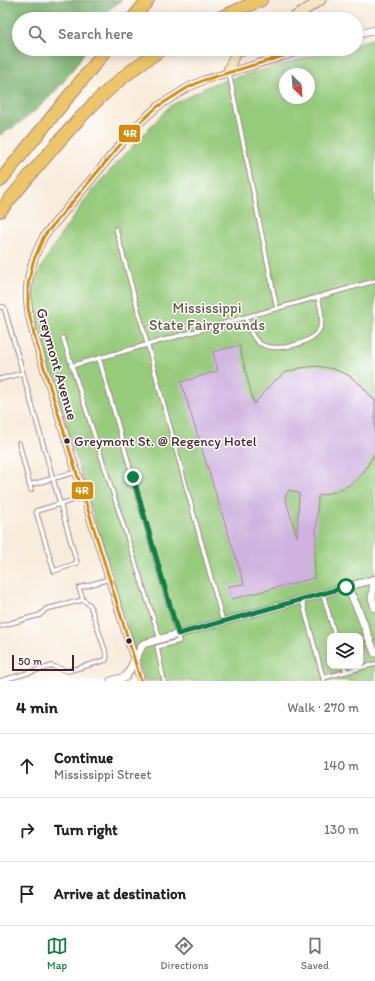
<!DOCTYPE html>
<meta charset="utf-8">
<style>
body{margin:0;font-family:Itim,sans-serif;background:#f2f2f2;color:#202124}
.controls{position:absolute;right:12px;bottom:12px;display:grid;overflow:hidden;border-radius:8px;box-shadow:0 2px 10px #0003}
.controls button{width:36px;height:36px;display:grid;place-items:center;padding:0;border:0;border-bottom:1px solid #e0e0e0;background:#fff;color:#202124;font:20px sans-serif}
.compass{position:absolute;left:279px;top:68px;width:36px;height:36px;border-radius:50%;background:#fff;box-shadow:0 2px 10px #0003;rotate:155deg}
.scale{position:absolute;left:12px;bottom:10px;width:62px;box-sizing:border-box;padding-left:4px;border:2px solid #4a1f2b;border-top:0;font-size:11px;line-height:14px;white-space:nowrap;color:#4a1f2b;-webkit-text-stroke:3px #fff;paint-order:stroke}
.stop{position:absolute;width:12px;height:12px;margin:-9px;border:3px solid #0b8043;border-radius:50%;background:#fff}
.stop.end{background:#0b8043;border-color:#fff;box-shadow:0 1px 4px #0008}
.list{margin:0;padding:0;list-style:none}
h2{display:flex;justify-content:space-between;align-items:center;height:52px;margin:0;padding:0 16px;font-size:17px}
h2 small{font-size:13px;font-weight:400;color:#757577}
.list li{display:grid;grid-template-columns:26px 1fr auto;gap:12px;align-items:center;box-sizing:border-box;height:64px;padding:0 16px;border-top:1px solid #e0e0e0}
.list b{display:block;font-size:15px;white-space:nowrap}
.list p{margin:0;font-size:13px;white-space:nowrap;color:#757577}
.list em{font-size:13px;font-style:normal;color:#757577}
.icon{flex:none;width:22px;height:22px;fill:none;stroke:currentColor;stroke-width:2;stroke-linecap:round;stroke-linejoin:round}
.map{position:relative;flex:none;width:375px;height:681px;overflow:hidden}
.search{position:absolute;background:#fff;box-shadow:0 2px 10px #0003;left:12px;right:12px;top:12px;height:44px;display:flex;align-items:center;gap:10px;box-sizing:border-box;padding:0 14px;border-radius:22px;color:#757577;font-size:15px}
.sheet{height:244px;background:#fff}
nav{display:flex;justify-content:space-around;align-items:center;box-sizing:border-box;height:56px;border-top:1px solid #e0e0e0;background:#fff;font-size:11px;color:#757577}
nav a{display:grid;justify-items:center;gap:2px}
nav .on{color:#0b8043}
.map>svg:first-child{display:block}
.green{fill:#96cb7c;stroke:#707554;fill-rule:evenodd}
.forest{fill:#78af6c;stroke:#61674c}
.building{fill:#cfb2df;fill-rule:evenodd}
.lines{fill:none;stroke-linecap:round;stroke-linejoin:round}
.service-casing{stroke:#a18683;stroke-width:5.5}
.minor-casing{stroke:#a18683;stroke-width:9}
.secondary-casing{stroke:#a18683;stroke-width:11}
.motorway-casing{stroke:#a18683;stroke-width:14}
.service{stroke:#fff;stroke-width:3.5}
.minor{stroke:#fff;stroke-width:7}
.secondary{stroke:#f7e8c3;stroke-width:9}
.motorway{stroke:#ecc669;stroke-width:12}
.bus-1-casing{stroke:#fff;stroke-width:6}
.bus-1{stroke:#d48b09;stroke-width:3}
.route{stroke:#0b8043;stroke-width:5}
.bus-dot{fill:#4a1f2b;stroke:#fff;stroke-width:1.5}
.labels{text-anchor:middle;stroke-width:3;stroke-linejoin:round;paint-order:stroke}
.bus-label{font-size:14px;fill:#4a1f2b;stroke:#fff;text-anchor:start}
.park-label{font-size:15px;fill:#655b47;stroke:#fff}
.street-label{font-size:15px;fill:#4a1f2b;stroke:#fff}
.line-badge{stroke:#fff;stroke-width:1.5}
.badge-label{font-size:11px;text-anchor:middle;font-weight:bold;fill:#fff}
</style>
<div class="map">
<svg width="375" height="681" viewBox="0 0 375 681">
<rect width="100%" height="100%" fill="#fff"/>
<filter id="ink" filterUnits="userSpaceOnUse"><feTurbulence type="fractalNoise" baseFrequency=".025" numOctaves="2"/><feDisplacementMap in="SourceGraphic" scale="8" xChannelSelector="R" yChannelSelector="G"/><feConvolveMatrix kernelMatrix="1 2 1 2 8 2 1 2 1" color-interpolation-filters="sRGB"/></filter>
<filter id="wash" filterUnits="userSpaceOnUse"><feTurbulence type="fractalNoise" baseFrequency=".012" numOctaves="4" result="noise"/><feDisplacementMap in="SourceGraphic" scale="16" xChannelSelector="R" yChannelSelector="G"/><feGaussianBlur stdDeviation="0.9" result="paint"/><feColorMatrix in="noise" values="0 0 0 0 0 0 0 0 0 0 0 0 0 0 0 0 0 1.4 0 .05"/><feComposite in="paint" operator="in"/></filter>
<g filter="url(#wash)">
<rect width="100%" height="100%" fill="#f8ecdb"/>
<path class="green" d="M375,38V681H143L31,308L34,280L58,239L93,189L170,106L212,84L337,49H356V44ZM285,74H309V98H285ZM330,636H360V666H330Z"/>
<path class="forest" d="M0,0H122L103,14L100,19H19V49H86C66,84 35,116 0,135Z"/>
<g id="blocks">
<path class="building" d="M239,345L254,404L272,383L285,373L300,368L317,366L333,369L348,375L361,385L375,401V453L363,473L351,484L337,491L318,496L314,578L232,599L228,586L244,584L181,382L218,371L213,352ZM289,490L299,493L297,537L285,497Z"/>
</g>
</g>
<g filter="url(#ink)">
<use href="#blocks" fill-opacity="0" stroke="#a18683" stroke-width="1"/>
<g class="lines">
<g class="service-casing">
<g id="service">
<path d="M229,73L277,309"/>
<path d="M116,229L223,622"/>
<path d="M0,307H4L53,479L77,563L54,571L36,511L84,497"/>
<path d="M246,318C249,327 250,335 258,342C271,354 313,345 320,328C324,319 320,307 318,297"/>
<path d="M63,338L160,639"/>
<path d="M99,358L179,641L157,647L164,681"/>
<path d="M71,366L375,281"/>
<path d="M0,379L23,373"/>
<path d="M19,443L31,490"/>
<path d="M29,485L76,472"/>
<path d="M323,594L335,636"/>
<path d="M302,600L324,681"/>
<path d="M0,626L40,615L46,609L83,600"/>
<path d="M344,666L346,672"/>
<path d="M323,678L375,664"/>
<path d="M0,681L52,666L68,671L106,660L107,656L90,605L83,600L79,588L109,579"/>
</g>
</g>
<g class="minor-casing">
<g id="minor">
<path d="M356,35L375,30"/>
<path d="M374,580L372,598L375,608"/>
<path d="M346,587C360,607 365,631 375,653"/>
<path d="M111,681L126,677L143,644L375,579"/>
<path d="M141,681L34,335C23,296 25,273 44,236L135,127L157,107L187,88L204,80L307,49"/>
</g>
</g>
<g class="secondary-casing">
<g id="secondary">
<path d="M291,19L321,0"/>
<path d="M228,71L235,54L244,49"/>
</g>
</g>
<g class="motorway-casing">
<g id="motorway">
<path d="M132,19L148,0"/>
<path d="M217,19L261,0"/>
<path d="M0,181L107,49"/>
<path d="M0,211C49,154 97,88 163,49"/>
</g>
</g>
<use href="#service" class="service"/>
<use href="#minor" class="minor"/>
<use href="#secondary" class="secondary"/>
<use href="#motorway" class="motorway"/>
<g class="bus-1-casing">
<path id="bus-1" d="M141,681L34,335L28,308V285L33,262L44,236L135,127L157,107L187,88L204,80L307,49"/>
</g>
<use href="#bus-1" class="bus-1"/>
</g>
</g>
<g class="lines" filter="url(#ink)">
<path class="route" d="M133,477L178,634L346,587"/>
</g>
<g class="bus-dot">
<circle cx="67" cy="441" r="3.5"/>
<circle cx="129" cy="641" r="3.5"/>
</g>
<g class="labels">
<g class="bus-label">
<text x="74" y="446">Greymont St. @ Regency Hotel</text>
</g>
<g class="park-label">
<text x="207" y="313">Mississippi<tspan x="207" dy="17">State Fairgrounds</tspan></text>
</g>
<g class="street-label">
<text transform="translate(57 364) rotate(74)" y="5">Greymont Avenue</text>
</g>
</g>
<g class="line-badge">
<rect x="118" y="124" width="23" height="19" rx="4" fill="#d48b09"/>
<rect x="71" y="481" width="23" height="19" rx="4" fill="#d48b09"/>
</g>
<g class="badge-label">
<text x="130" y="137">4R</text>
<text x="82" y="494">4R</text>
</g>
</svg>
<div class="controls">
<button><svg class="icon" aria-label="layers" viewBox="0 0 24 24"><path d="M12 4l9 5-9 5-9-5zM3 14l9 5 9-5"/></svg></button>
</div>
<svg class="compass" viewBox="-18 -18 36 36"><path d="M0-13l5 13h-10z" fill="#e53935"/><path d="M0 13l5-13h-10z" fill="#757577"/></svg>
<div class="scale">50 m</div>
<div class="stop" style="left:346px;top:587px"></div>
<div class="stop end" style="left:133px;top:477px"></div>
<div class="search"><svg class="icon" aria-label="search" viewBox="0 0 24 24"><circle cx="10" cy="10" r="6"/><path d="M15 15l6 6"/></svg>Search here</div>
</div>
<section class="sheet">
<h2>4 min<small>Walk · 270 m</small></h2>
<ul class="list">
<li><svg class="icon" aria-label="ahead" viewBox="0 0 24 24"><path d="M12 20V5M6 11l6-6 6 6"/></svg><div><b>Continue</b><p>Mississippi Street</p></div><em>140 m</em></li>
<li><svg class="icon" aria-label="right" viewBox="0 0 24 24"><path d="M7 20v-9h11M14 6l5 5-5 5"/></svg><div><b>Turn right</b></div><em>130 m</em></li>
<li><svg class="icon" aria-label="arrive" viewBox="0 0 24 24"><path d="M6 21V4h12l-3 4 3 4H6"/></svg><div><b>Arrive at destination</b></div></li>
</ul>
</section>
<nav>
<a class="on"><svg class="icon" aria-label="map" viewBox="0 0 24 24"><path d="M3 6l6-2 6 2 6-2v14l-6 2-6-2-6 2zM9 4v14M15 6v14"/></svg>Map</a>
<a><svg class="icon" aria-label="directions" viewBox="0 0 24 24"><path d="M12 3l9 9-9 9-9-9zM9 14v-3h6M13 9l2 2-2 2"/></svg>Directions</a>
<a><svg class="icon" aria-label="saved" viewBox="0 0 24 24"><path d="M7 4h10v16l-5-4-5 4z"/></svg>Saved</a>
</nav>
